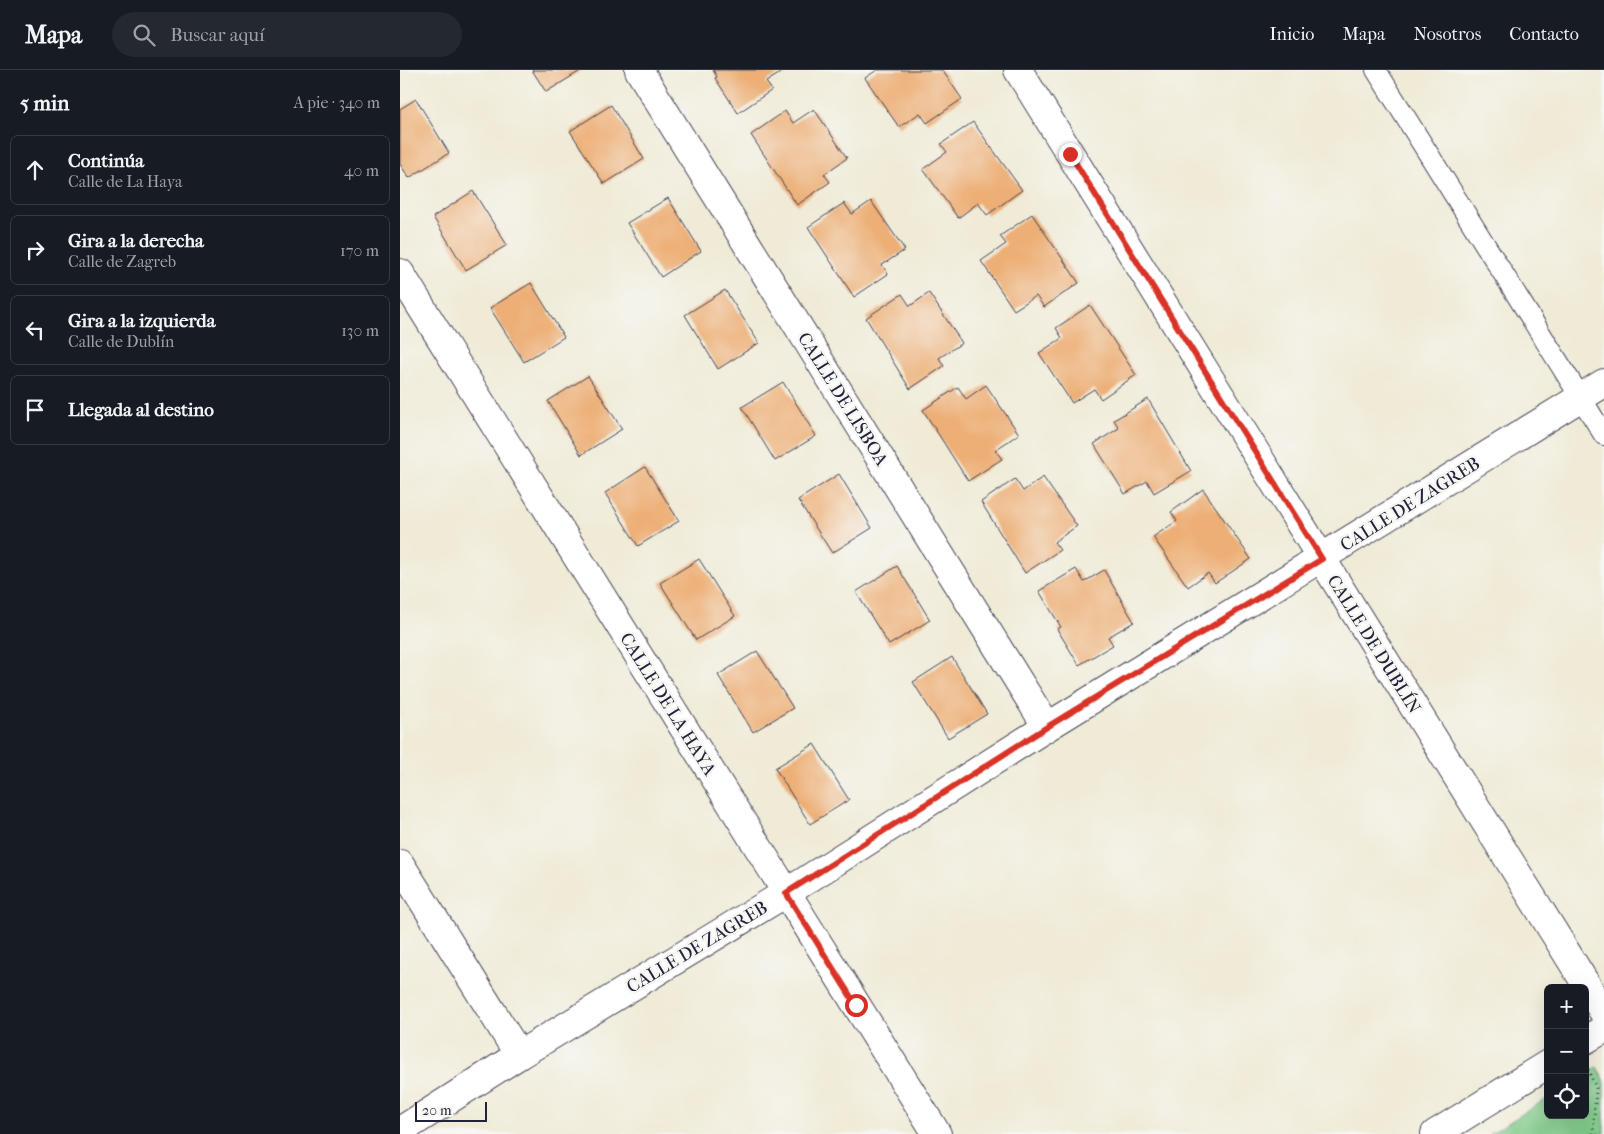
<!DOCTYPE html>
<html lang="es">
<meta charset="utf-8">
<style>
body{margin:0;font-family:"IM FELL French Canon",serif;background:#242831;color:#f1f3f6}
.controls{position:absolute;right:15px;bottom:15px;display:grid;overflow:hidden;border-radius:8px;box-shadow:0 5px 20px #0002}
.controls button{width:45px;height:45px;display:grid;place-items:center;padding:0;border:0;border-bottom:1px solid #363941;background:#171b24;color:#f1f3f6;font:25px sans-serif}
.scale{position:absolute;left:15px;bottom:12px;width:72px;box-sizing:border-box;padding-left:5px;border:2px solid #22223b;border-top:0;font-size:14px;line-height:18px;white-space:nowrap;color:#22223b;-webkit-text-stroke:4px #f6f6f2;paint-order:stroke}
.stop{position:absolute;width:15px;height:15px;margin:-11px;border:4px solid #d93025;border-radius:50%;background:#fff}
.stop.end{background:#d93025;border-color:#fff;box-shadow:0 1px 5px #0008}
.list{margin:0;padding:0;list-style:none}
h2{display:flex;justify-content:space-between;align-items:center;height:65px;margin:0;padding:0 20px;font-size:21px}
h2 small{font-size:16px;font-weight:400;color:#9ea1a6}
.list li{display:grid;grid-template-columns:32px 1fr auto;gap:15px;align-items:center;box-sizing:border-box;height:70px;margin:0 10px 10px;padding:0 10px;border:1px solid #363941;border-radius:8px}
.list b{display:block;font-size:19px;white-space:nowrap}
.list p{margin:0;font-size:16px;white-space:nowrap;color:#9ea1a6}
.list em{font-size:16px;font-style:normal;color:#9ea1a6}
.icon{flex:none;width:28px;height:28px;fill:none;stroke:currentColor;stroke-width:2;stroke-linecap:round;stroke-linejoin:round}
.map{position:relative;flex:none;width:1204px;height:1064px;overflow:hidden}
header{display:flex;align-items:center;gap:30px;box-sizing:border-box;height:70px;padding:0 25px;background:#171b24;border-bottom:1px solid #363941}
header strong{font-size:24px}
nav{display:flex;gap:28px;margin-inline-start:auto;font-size:18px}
.search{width:350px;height:45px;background:#242831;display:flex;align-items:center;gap:12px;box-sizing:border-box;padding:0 18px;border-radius:28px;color:#9ea1a6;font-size:19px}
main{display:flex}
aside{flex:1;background:#171b24}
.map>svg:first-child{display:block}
.green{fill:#7cc785;stroke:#4f7460}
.building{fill:#edaf76}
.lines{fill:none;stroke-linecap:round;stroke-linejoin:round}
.pedestrian-casing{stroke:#414052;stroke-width:22}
.minor-casing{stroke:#414052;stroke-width:30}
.path{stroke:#414052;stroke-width:3;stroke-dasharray:1 4;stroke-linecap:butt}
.pedestrian{stroke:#fff;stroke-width:20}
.minor{stroke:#fff;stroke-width:28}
.route{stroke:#d93025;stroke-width:6}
.labels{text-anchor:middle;stroke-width:5;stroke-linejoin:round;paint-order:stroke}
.street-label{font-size:18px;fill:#22223b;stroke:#f6f6f2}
</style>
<header>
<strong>Mapa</strong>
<div class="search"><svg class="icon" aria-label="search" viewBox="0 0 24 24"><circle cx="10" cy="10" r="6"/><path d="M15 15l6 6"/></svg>Buscar aquí</div>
<nav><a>Inicio</a><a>Mapa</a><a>Nosotros</a><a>Contacto</a></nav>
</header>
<main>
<aside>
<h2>5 min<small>A pie · 340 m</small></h2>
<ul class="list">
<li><svg class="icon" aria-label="ahead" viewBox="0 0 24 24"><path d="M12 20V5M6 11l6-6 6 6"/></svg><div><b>Continúa</b><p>Calle de La Haya</p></div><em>40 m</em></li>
<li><svg class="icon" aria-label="right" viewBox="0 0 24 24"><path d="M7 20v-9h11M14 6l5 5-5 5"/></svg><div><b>Gira a la derecha</b><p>Calle de Zagreb</p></div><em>170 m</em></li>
<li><svg class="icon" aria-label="left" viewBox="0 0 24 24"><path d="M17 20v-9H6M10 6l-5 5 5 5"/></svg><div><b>Gira a la izquierda</b><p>Calle de Dublín</p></div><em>130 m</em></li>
<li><svg class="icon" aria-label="arrive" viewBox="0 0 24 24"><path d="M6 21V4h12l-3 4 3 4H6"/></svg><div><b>Llegada al destino</b></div></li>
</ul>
</aside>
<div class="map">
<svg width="1204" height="1064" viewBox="0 0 1204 1064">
<rect width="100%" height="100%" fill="#f6f6f2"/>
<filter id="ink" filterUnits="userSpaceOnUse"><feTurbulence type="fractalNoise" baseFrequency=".02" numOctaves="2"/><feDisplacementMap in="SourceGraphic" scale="10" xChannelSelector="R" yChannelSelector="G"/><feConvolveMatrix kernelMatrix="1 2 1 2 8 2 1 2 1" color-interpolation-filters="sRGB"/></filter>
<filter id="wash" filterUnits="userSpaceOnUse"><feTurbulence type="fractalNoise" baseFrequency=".0096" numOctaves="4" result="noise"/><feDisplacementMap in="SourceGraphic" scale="20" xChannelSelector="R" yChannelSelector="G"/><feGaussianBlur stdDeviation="1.12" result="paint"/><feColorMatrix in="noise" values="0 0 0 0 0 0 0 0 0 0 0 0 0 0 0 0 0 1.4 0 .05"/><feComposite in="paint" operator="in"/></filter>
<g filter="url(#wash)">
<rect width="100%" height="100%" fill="#f0ebd7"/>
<path class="green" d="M1197,997L1204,1009V1064H1090L1148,1028V1045H1185V1004Z"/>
<g id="blocks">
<g class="building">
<path d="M132,0H182L146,22Z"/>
<path d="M313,0H385L366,12L372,20L338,43L315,8L317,7Z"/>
<path d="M477,0H542L562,29L527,53L520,43L499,57L465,8Z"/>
<path d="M16,29L49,83L9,108L0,94V39Z"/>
<path d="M211,35L244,89L204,114L170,61Z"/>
<path d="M414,39L447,88L424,104L430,112L397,135L351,65L385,41L393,53Z"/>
<path d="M573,52L622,120L587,145L578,133L558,148L523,99L547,82L541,74Z"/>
<path d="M73,121L107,175L66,200L33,147Z"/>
<path d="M268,128L301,181L261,207L227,153Z"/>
<path d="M471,131L505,180L482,195L488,204L454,227L408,157L444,133L452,144Z"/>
<path d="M632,144L679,213L644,237L636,226L614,240L581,191L606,174L600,166Z"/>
<path d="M131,213L164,267L124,292L90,238Z"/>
<path d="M325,220L359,273L318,299L285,245Z"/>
<path d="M529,223L562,273L539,288L544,296L510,319L466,248L502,224L510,236Z"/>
<path d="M690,235L736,305L701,329L694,319L672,333L639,283L662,268L656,258Z"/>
<path d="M188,306L222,359L181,385L148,331Z"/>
<path d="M383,312L416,366L375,391L342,337Z"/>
<path d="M586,315L619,364L595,380L602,389L568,411L523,340L558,317L566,329Z"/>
<path d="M748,329L791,401L754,423L747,411L725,424L694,374L719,358L714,350Z"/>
<path d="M245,397L279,451L238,476L205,423Z"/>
<path d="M439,404L472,458L432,483L398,430Z"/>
<path d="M643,407L677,456L654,472L660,480L625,503L581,432L615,409L623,421Z"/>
<path d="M803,419L851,489L815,513L808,503L788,517L753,467L777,451L771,442Z"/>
<path d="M299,489L335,546L296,570L260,513Z"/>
<path d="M497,496L530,550L489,575L456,522Z"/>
<path d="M676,499L684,512L704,500L734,552L708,567L713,575L679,595L657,559L661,557L639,521Z"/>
<path d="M357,581L393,638L353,662L318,605Z"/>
<path d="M552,587L587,644L548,668L513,612Z"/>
<path d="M414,674L449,730L410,754L375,698Z"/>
</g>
</g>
</g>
<g filter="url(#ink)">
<use href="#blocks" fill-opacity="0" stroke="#414052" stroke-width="1"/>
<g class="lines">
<g class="pedestrian-casing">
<path id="pedestrian" d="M976,0L1204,365"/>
</g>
<g class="minor-casing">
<g id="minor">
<path d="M239,0L647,657"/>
<path d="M618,0L1204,943"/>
<path d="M0,203L537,1064"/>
<path d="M0,794L119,985"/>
<path d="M1185,970L1204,959"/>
<path d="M0,1061L119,985L386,823L647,657L1204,313"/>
<path d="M1035,1064L1148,994"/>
</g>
</g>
<path class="path" d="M1186,995L1196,1018L1193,1064"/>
<use href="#pedestrian" class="pedestrian"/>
<use href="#minor" class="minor"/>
</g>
</g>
<g class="lines" filter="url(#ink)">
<path class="route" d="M456,935L386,823L647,657L922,489L670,84"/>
</g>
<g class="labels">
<g class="street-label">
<text transform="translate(443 329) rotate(58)" y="6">CALLE DE LISBOA</text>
<text transform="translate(1010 434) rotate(-32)" y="6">CALLE DE ZAGREB</text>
<text transform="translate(974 574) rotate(58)" y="6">CALLE DE DUBLÍN</text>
<text transform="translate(268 634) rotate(58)" y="6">CALLE DE LA HAYA</text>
<text transform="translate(297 877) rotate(-31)" y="6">CALLE DE ZAGREB</text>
</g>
</g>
</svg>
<div class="controls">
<button>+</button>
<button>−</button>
<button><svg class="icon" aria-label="locate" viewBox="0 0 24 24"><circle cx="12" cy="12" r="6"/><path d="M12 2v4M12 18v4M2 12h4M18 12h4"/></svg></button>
</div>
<div class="scale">20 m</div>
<div class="stop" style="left:456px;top:935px"></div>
<div class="stop end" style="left:670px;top:84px"></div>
</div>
</main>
